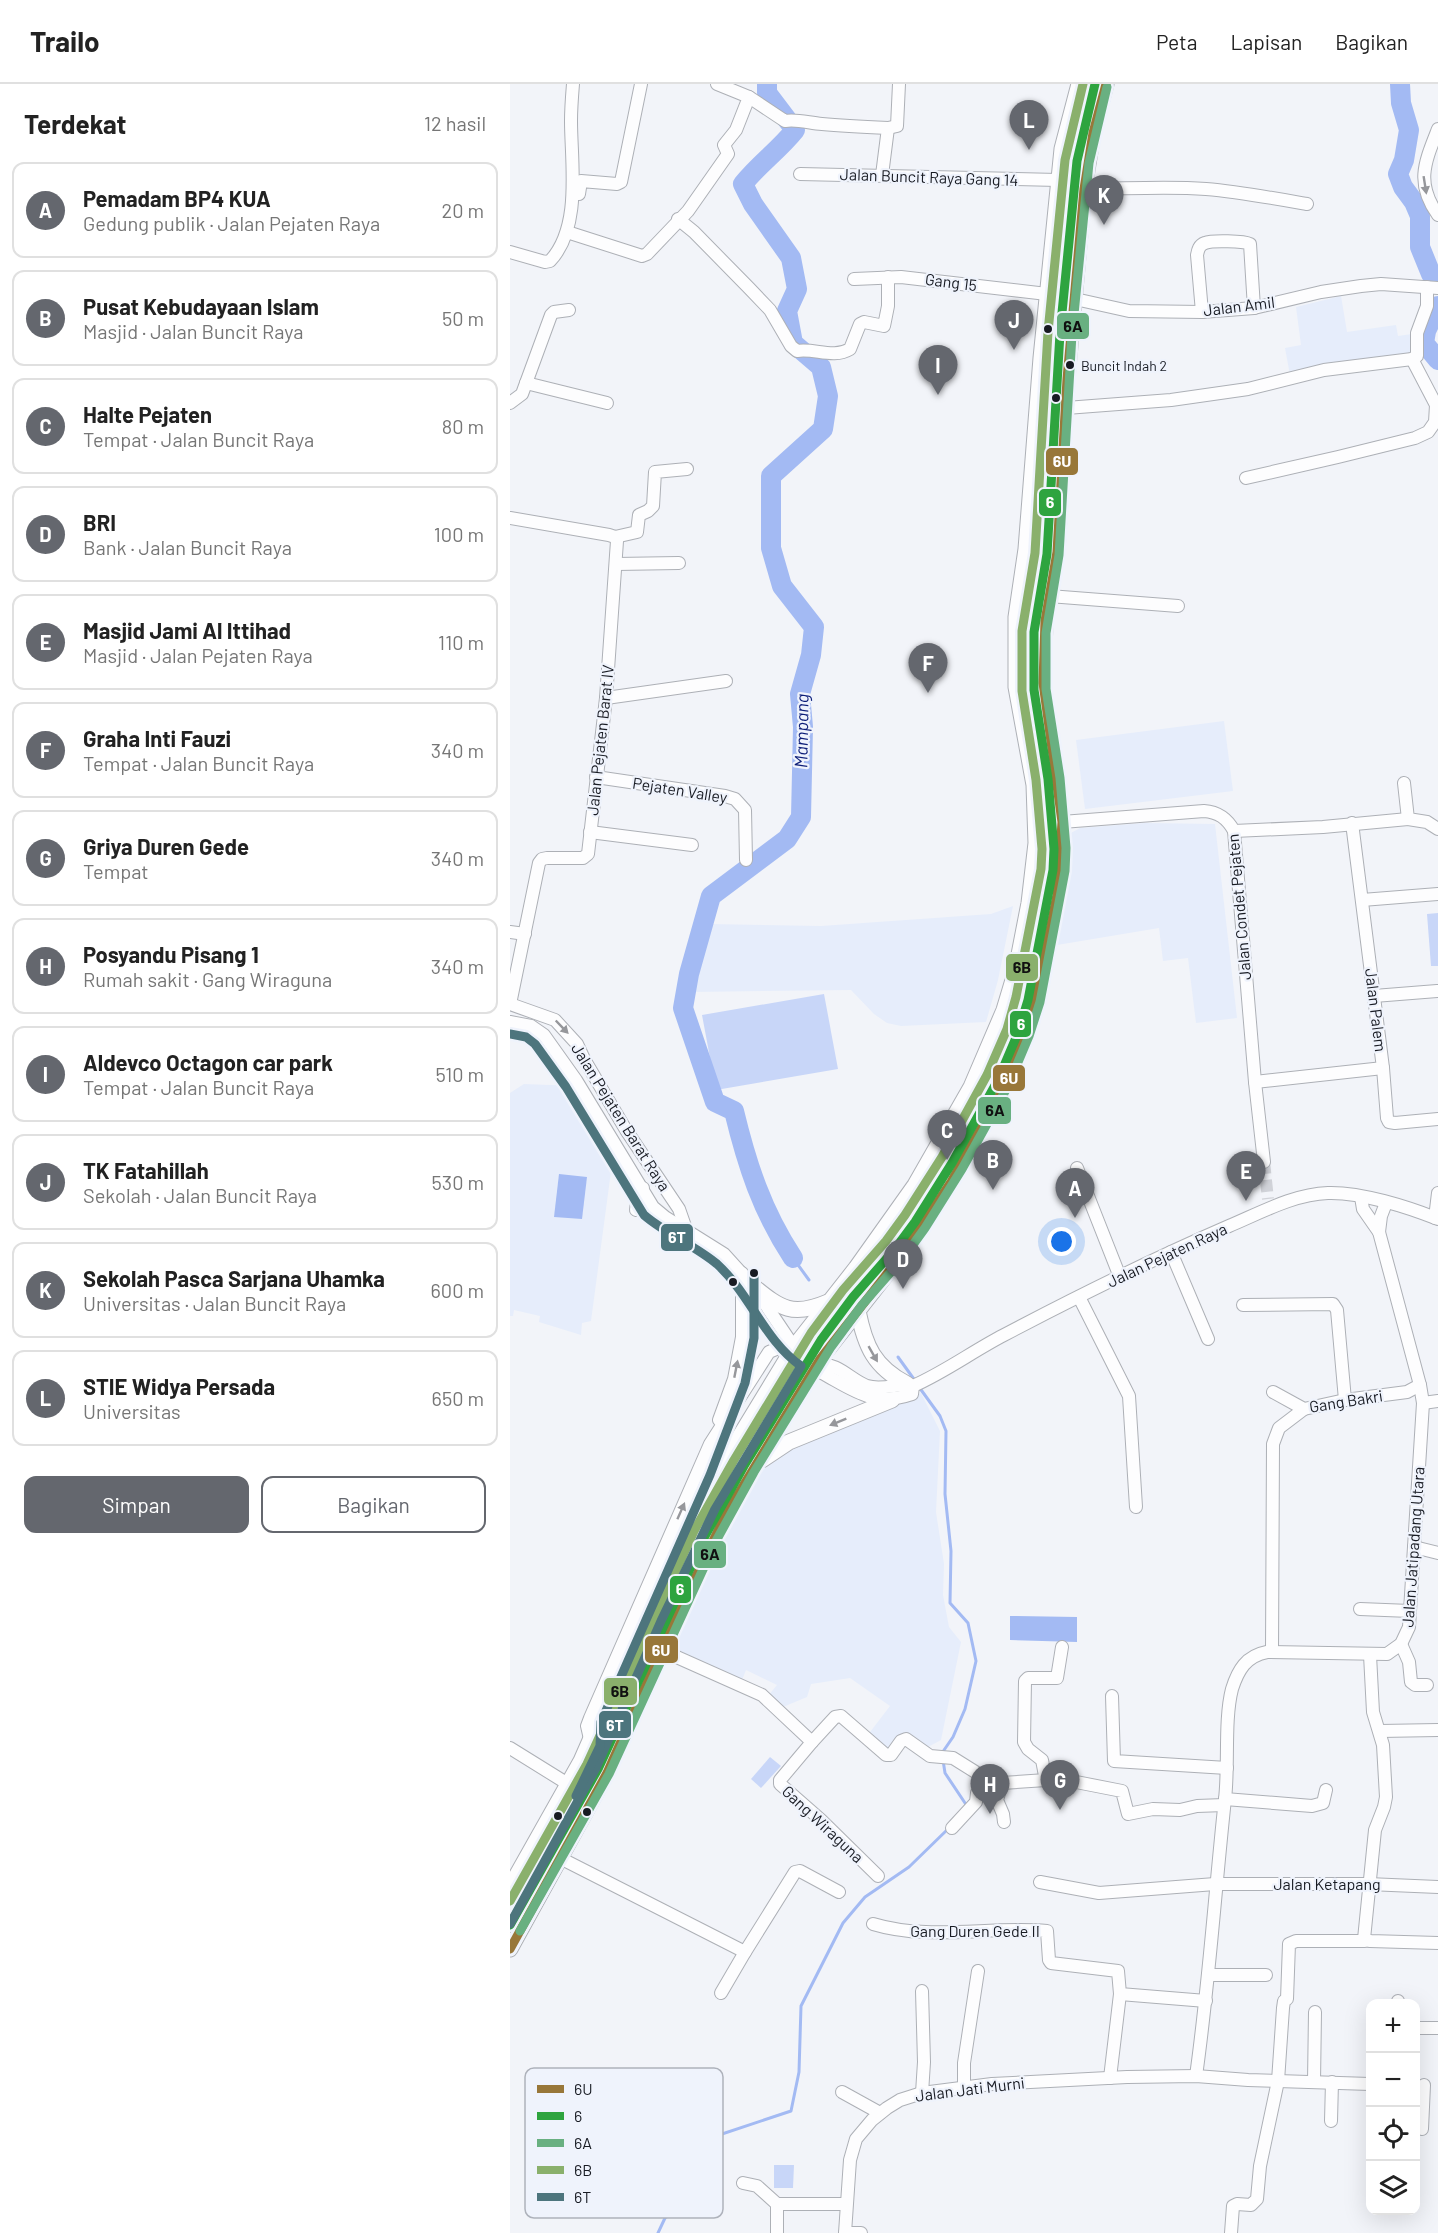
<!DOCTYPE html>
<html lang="id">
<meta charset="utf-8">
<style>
body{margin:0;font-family:Barlow,sans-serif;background:#f2f2f2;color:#222}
.controls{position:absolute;right:18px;bottom:18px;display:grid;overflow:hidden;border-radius:12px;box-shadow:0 6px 24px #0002}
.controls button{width:54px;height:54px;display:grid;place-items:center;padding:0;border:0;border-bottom:2px solid #e0e0e0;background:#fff;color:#222;font:30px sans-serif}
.you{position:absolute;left:552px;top:1158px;width:21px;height:21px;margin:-15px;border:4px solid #fff;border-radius:50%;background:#1a73e8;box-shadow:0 0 0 9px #1a73e833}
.badge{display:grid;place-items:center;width:39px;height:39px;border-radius:50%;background:#64676e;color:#fff;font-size:20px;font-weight:700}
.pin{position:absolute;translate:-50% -50px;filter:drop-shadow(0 2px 3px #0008)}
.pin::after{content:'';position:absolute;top:32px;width:21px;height:18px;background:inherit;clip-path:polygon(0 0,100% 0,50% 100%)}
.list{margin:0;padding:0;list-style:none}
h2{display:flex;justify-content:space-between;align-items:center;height:78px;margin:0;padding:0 24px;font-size:26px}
h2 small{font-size:20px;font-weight:400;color:#767676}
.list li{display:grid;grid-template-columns:39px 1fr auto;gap:18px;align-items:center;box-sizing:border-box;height:96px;margin:0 12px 12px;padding:0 12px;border:2px solid #e0e0e0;border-radius:12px}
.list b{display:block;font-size:22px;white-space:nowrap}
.list p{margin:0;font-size:20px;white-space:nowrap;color:#767676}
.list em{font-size:20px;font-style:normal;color:#767676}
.actions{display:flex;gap:12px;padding:18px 24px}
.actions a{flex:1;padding:14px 0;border:2px solid #64676e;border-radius:12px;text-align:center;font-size:21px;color:#64676e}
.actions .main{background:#64676e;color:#fff}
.icon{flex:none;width:33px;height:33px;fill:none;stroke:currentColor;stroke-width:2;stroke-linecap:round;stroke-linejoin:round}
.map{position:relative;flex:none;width:928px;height:2149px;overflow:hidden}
header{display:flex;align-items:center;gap:36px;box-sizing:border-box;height:84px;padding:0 30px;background:#fff;border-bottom:2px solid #e0e0e0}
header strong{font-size:28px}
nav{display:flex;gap:33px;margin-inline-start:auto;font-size:21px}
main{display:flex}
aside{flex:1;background:#fff}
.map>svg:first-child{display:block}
.built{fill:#e6edfb}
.green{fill:#c8d6f8}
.water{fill:#a3baf3}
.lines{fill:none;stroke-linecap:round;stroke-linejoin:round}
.stream{stroke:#a3baf3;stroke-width:3}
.river{stroke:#a3baf3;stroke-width:20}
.minor-tunnel{stroke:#d1d3d9;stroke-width:12;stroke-dasharray:12 6;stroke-linecap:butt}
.minor-casing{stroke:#adb0b6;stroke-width:14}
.major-casing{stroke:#adb0b6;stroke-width:17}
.minor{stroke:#fdfdfe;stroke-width:12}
.major{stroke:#fdfdfe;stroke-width:15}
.bus-1-casing{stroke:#eff3fc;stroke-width:14}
.bus-2-casing{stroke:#eff3fc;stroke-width:14}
.bus-3-casing{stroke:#eff3fc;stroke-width:14}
.bus-4-casing{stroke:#eff3fc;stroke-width:14}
.bus-5-casing{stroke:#eff3fc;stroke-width:14}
.bus-1{stroke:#987739;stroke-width:9}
.bus-2{stroke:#2ea43f;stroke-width:9}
.bus-3{stroke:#69b081;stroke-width:9}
.bus-4{stroke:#8ab06c;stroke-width:9}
.bus-5{stroke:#4d757d;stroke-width:9}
.oneway{fill:#96979b}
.bus-dot{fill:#181b23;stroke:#eff3fc;stroke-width:2}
.labels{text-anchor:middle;stroke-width:4.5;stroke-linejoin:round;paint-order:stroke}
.bus-label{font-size:14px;fill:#181b23;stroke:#eff3fc;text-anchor:start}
.street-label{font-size:16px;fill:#181b23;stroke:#eff3fc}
.water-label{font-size:18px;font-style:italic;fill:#0d1e78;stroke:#eff3fc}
.key{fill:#eff3fc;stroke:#aeb2bb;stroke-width:1.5}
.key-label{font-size:16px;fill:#181b23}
.line-badge{stroke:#eff3fc;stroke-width:2}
.badge-label{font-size:16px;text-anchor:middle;font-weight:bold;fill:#fff}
.pale-badge-label{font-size:16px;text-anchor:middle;font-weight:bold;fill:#111}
</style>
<header>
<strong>Trailo</strong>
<nav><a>Peta</a><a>Lapisan</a><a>Bagikan</a></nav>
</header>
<main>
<aside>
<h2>Terdekat<small>12 hasil</small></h2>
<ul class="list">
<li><span class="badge">A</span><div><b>Pemadam BP4 KUA</b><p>Gedung publik · Jalan Pejaten Raya</p></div><em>20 m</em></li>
<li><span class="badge">B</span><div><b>Pusat Kebudayaan Islam</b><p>Masjid · Jalan Buncit Raya</p></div><em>50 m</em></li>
<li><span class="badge">C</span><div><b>Halte Pejaten</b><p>Tempat · Jalan Buncit Raya</p></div><em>80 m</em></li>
<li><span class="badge">D</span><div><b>BRI</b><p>Bank · Jalan Buncit Raya</p></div><em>100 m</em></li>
<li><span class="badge">E</span><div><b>Masjid Jami Al Ittihad</b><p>Masjid · Jalan Pejaten Raya</p></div><em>110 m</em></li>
<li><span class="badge">F</span><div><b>Graha Inti Fauzi</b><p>Tempat · Jalan Buncit Raya</p></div><em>340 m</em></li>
<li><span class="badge">G</span><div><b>Griya Duren Gede</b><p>Tempat</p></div><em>340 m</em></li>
<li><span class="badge">H</span><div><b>Posyandu Pisang 1</b><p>Rumah sakit · Gang Wiraguna</p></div><em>340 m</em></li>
<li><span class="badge">I</span><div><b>Aldevco Octagon car park</b><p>Tempat · Jalan Buncit Raya</p></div><em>510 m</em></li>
<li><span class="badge">J</span><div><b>TK Fatahillah</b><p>Sekolah · Jalan Buncit Raya</p></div><em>530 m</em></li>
<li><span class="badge">K</span><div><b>Sekolah Pasca Sarjana Uhamka</b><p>Universitas · Jalan Buncit Raya</p></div><em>600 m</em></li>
<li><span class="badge">L</span><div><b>STIE Widya Persada</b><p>Universitas</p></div><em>650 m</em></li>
</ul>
<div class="actions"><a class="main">Simpan</a><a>Bagikan</a></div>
</aside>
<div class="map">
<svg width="928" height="2149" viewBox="0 0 928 2149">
<rect width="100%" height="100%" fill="#f2f4f9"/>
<g class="built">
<path d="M831,212L837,248L886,241L888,252L902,250L906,272L780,291L775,264L791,261L786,223Z"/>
<path d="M714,637L723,707L575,725L566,656Z"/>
<path d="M635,739L705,740L727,934L686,939L678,874L653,877L649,844L547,861L561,749L570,744Z"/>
<path d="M503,822L488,896L476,938L391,942L377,939L364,930L341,906L181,908L198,840L311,842L481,830Z"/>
<path d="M14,1000L67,1002L104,1065L81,1237L72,1239L71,1251L29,1238L30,1232L4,1226L3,1232H0V1009Z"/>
<path d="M411,1309L430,1347L426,1428L434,1480L433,1511L439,1543L451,1558L431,1656L416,1664L399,1654L379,1669L357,1652L380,1622L340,1594L301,1600L297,1613L273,1623L258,1612L267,1601L236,1586L232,1596L161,1565L217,1437L251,1387L282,1365Z"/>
</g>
<g class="green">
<path d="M928,829V882H921L917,830Z"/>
<path d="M314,910L328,985L206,1006L192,931Z"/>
<path d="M260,1673L271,1682L251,1704L241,1695Z"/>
<path d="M264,2081H284L283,2104H264Z"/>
</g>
<g class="water">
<path d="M49,1090L77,1093L72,1135L44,1133Z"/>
<path d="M500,1532L567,1533V1558L500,1556Z"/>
</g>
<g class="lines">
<g class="stream">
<path d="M283,1174L299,1196"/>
<path d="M388,1273L406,1298"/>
<path d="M409,1303L430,1332L436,1347L435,1410L441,1467L440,1519L458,1539L466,1577L455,1625L443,1653L432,1669"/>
<path d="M433,1676L435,1689L457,1722"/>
<path d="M148,2149L155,2134L181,2115L173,2071L203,2053L281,2027L289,1988L291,1922L333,1839L355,1813L399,1783L439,1744"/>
</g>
<g class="river">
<path d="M257,0V9L285,46C269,66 249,80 233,100L243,120L281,174L287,205L277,227L283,259L311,283L318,312L313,345L261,392V464L272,502L304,543L301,571L290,610L293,643L291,733L277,755L201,812L179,890L173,924L205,1018L224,1027C237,1081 252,1127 283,1174"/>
<path d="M890,0L891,19L899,46L894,76L888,90L893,103L904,118L910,132V163L921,190L928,198"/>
<path d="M928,222L916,247L914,259L928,276"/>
</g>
<path class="minor-tunnel" d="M754,1078L758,1115"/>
<g class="minor-casing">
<g id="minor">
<path d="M239,13L275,37C287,35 299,39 312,40C334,42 356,43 378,44L372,91"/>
<path d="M378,44L387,42L389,0"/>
<path d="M928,45C915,78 905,99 928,131"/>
<path d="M290,90L548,96"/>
<path d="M574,105C615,105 655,102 696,105C730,108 763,114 797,120"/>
<path d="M69,110L71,97L107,100L111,98L131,0"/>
<path d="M168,135L184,148L239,204L260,226L281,262L287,267C305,264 323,275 340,265L350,240L354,238L374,242L378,222V193"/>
<path d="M57,148L132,172L137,170L178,127L218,70L214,61L226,46L239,13L207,0"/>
<path d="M0,168L35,178L40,177C72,143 61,79 61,37C61,25 62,12 63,0"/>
<path d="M344,195L391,193L537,210"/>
<path d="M565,215L619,227L692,228L744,224L811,208L851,202L871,200L928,204"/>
<path d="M692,228L687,171C688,166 689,161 695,159C702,156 734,157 740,160L744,224"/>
<path d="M16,299L97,319"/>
<path d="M0,319L12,310L41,231L44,228L59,226"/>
<path d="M556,324L661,316L738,305L814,286L902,275L907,272V249L917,222V203"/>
<path d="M736,394L828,373L905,354L918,348L925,338L926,321L902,275"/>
<path d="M0,434L99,451L105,453L107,457L96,614L78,770L73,774H37L32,775L29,779L0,920"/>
<path d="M105,453L127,448L129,431L138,427L143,422L145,388L177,385"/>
<path d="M106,480L169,479"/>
<path d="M539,512L668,522"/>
<path d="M96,614L216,597"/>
<path d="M86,693L215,712L225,715L235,726L236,776"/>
<path d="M894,699L898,735L917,738L928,745"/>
<path d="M552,738L694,727C708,728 717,734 724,747L745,998L754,1078"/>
<path d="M842,739L873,984L877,1034L879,1038L885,1039L928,1035"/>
<path d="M724,747L813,743L898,735"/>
<path d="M80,748L182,761"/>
<path d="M852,816L928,810"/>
<path d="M0,848L15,850"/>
<path d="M864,912L927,907"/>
<path d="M0,920L45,936L67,960L74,975L116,1046L169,1125L176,1145"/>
<path d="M0,938L21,942L34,951L66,996L143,1123L155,1133L214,1170L243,1202L284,1263L310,1281C327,1278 341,1296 357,1302C373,1307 392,1298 403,1302C435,1288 463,1267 494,1251C568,1212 643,1175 719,1142C750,1129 784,1110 818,1109C851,1108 898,1123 928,1135"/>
<path d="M745,998L873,984"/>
<path d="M567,1084L610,1193"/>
<path d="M126,1126L127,1117L133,1104"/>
<path d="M925,1134L928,1109"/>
<path d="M869,1148L871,1132L876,1119"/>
<path d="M661,1168L698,1255"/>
<path d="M569,1213L619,1312L626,1423"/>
<path d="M733,1221L823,1220L827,1226L835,1316"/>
<path d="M310,1281L312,1289C345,1307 363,1323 402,1310L403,1302"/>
<path d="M763,1308L794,1325L835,1316L897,1308L910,1301"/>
<path d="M913,1319L928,1317"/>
<path d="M209,1336L224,1295L232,1253V1189"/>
<path d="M904,1463L928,1469"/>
<path d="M850,1525L900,1527"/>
<path d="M891,1560L899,1578L901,1598L905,1601H917"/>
<path d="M151,1566L252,1611L302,1658L325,1633L331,1632L376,1671H381L391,1657L396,1655L420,1672L443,1674L475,1694L492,1699L551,1695L612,1707L618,1730L643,1725L670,1726L687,1722L714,1721"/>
<path d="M762,1568L763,1360L769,1344L794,1325"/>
<path d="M860,1571L863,1628L873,1661L876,1713L874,1723L865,1746L854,1855L860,1857L928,1859"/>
<path d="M602,1612L604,1677L717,1684"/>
<path d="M870,1647L928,1646"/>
<path d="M80,1655L77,1642L80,1634L200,1360L259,1268L273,1262L284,1263"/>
<path d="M302,1658L270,1696V1700L311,1736L368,1792"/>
<path d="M0,1664L58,1700"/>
<path d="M536,1697L532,1676L518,1665L514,1658L515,1597L518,1594H547L552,1563"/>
<path d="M492,1699L487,1716L493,1730L494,1738"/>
<path d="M715,1715L802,1722L813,1719L816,1706"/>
<path d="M442,1744L466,1718L467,1709L484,1696"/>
<path d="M50,1774L235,1868L285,1788L290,1787L329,1808"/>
<path d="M530,1798L589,1809L705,1800H858L928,1803"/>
<path d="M363,1840C419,1857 479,1842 537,1847L539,1876L541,1879L608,1887L610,1910L696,1917"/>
<path d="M698,1891H756"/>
<path d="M211,1909L235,1868"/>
<path d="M888,1920V1917"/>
<path d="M906,1944H928"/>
<path d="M686,1992C699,1900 705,1807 715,1715C719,1682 714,1636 722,1605C728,1586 736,1572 757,1568L877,1570L891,1560L899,1543L913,1319L910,1301L869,1148L853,1125L851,1113"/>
<path d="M600,1994L610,1910"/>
<path d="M804,1998L805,1928"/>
<path d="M454,2003V1979L468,1887"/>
<path d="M332,2008L370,2029"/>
<path d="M412,2009L414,1978L412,1907"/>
<path d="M821,2037L822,1998"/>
<path d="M912,2045L914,2001"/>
<path d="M233,2099L247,2102L267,2120"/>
<path d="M267,2149V2120H336"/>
<path d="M335,2149L340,2076L346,2055L362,2036L377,2024L390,2016L412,2009L482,2000L617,1993L686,1992L738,1996L860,2000"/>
<path d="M335,2149H351"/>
<path d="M721,2149L723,2122L727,2120L741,2121L747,2115L750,2082L768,1997L773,1924L774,1917L777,1915L779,1860L786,1857H855"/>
</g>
</g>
<g class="major-casing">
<g id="major">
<path d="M243,1202C271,1225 283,1233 318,1218"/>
<path d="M348,1227C355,1262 364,1283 397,1300"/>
<path d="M252,1376L279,1358L382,1316"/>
<path d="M0,1803L71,1677L162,1470L180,1434L284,1263L346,1184L405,1101L461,1003L494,926L506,886L519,819L526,759L524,701L506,603V533L516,465L531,274L552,65L569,0"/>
<path d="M0,1865L97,1689L162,1542L216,1430L310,1275L394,1168L441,1098L498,996L525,921L547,811L550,780L552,738L533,599L535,537L547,468L557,295L574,105L583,49L596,0"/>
</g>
</g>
<use href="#minor" class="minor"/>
<use href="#major" class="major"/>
<g class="bus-1-casing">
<path id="bus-1" d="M0,1865L97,1689L162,1542L216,1430L310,1275L394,1168L441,1098L498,996L525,921L547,811L552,738L533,599L535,537L547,468L557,295L574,105L583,49L596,0"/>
</g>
<g class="bus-2-casing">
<path id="bus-2" d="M0,1841L88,1685L195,1452L234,1382L311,1256L343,1213L385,1165L405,1138L442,1079L488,996L508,949L518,916L543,786L544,765L538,695L524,606V548L537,470L550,249L567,77L585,0"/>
</g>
<g class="bus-3-casing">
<path id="bus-3" d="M10,1847L99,1690L206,1457L244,1388L321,1263L352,1221L394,1173L415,1144L452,1085L498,1002L519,952L530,918L555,787L556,764L550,694L536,605V549L549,471L562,250L579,79L597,3"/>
</g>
<g class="bus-4-casing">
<path id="bus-4" d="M0,1817L77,1680L184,1447L224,1376L301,1249L333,1206L376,1157L395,1131L432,1073L477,991L497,945L506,913L531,785L532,765L526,696L512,607V547L525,469L538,248L555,76L573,0"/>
</g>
<g class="bus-5-casing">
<g id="bus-5">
<path d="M0,950L16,953L25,960L56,1003L134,1131C156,1150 186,1162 207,1180C240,1210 255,1257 291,1282L205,1425L151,1537L86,1684L0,1840"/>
<path d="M66,1712L90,1662L91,1638L200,1391L235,1299L244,1254V1189"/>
</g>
</g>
<use href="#bus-1" class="bus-1"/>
<use href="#bus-2" class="bus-2"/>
<use href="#bus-3" class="bus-3"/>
<use href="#bus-4" class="bus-4"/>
<use href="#bus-5" class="bus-5"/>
</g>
<defs><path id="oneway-solid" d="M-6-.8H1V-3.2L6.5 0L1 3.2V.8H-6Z" transform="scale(1.5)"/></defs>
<g class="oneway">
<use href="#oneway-solid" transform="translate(915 101) rotate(81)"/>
<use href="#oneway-solid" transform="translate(52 943) rotate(46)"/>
<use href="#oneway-solid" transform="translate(363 1270) rotate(60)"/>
<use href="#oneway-solid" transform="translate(226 1285) rotate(-79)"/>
<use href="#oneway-solid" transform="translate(328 1338) rotate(158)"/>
<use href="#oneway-solid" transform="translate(171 1427) rotate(-66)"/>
</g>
<g class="bus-dot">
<circle cx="538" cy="245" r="5"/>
<circle cx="560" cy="281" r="5"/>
<circle cx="546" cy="314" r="5"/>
<circle cx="244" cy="1189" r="5"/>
<circle cx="223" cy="1198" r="5"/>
<circle cx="77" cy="1728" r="5"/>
<circle cx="48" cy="1732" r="5"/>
</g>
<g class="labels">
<g class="bus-label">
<text x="571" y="287">Buncit Indah 2</text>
</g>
<g class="street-label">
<text transform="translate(419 93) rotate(2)" y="6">Jalan Buncit Raya Gang 14</text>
<text transform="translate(441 198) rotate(7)" y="6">Gang 15</text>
<text transform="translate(729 222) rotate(-7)" y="6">Jalan Amil</text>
<text transform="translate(90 656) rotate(-84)" y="6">Jalan Pejaten Barat IV</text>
<text transform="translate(170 706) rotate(9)" y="6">Pejaten Valley</text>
<text transform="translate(729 823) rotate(-95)" y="6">Jalan Condet Pejaten</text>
<text transform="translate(866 926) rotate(83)" y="6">Jalan Palem</text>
<text transform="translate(111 1033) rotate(58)" y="6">Jalan Pejaten Barat Raya</text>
<text transform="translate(657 1171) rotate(-25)" y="6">Jalan Pejaten Raya</text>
<text transform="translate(836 1317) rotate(-9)" y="6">Gang Bakri</text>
<text transform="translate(903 1463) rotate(-86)" y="6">Jalan Jatipadang Utara</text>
<text transform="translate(313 1740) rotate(43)" y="6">Gang Wiraguna</text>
<text x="817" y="1806">Jalan Ketapang</text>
<text x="465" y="1853">Gang Duren Gede II</text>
<text transform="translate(460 2005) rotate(-7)" y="6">Jalan Jati Murni</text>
</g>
<g class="water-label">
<text transform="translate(292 647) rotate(-89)" y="6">Mampang</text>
</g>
</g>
<rect x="15" y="1984" width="198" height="150" rx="9" class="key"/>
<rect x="27" y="2001" width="27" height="8" fill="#987739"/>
<rect x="27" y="2028" width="27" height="8" fill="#2ea43f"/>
<rect x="27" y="2055" width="27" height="8" fill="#69b081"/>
<rect x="27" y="2082" width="27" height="8" fill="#8ab06c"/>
<rect x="27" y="2109" width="27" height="8" fill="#4d757d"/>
<g class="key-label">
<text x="64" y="2011">6U</text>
<text x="64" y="2038">6</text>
<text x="64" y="2065">6A</text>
<text x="64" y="2092">6B</text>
<text x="64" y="2119">6T</text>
</g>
<g class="line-badge">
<rect x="546" y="228" width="34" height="28" rx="6" fill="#69b081"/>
<rect x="535" y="363" width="34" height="29" rx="6" fill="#987739"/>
<rect x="528" y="404" width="24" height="29" rx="6" fill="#2ea43f"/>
<rect x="495" y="869" width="34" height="29" rx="6" fill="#8ab06c"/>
<rect x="499" y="926" width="23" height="28" rx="6" fill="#2ea43f"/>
<rect x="482" y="980" width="34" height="28" rx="6" fill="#987739"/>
<rect x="467" y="1012" width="35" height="29" rx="6" fill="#69b081"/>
<rect x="150" y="1139" width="34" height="29" rx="6" fill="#4d757d"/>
<rect x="183" y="1456" width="34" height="29" rx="6" fill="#69b081"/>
<rect x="159" y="1491" width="23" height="29" rx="6" fill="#2ea43f"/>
<rect x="134" y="1551" width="35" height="29" rx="6" fill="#987739"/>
<rect x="93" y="1593" width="35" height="29" rx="6" fill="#8ab06c"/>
<rect x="88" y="1626" width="34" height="29" rx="6" fill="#4d757d"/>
</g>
<g class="badge-label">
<text x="552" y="383">6U</text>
<text x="540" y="424">6</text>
<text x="511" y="946">6</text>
<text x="499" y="1000">6U</text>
<text x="167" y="1159">6T</text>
<text x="170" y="1511">6</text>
<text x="151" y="1572">6U</text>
<text x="105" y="1647">6T</text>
</g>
<g class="pale-badge-label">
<text x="563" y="248">6A</text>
<text x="512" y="889">6B</text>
<text x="485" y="1032">6A</text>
<text x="200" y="1476">6A</text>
<text x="110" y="1613">6B</text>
</g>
</svg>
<div class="controls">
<button>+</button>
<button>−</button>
<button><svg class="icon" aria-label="locate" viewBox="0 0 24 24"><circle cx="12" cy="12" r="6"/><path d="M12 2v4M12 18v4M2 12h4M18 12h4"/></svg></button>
<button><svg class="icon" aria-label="layers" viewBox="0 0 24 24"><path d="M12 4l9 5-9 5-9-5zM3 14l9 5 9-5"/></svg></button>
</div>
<div class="you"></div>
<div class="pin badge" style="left:565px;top:1134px">A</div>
<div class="pin badge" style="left:483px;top:1106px">B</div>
<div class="pin badge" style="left:437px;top:1076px">C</div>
<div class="pin badge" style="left:393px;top:1205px">D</div>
<div class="pin badge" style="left:736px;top:1117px">E</div>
<div class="pin badge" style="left:418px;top:609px">F</div>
<div class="pin badge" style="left:550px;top:1726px">G</div>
<div class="pin badge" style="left:480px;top:1730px">H</div>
<div class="pin badge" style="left:428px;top:311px">I</div>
<div class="pin badge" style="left:504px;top:266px">J</div>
<div class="pin badge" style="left:594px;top:141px">K</div>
<div class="pin badge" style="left:519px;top:66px">L</div>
</div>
</main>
